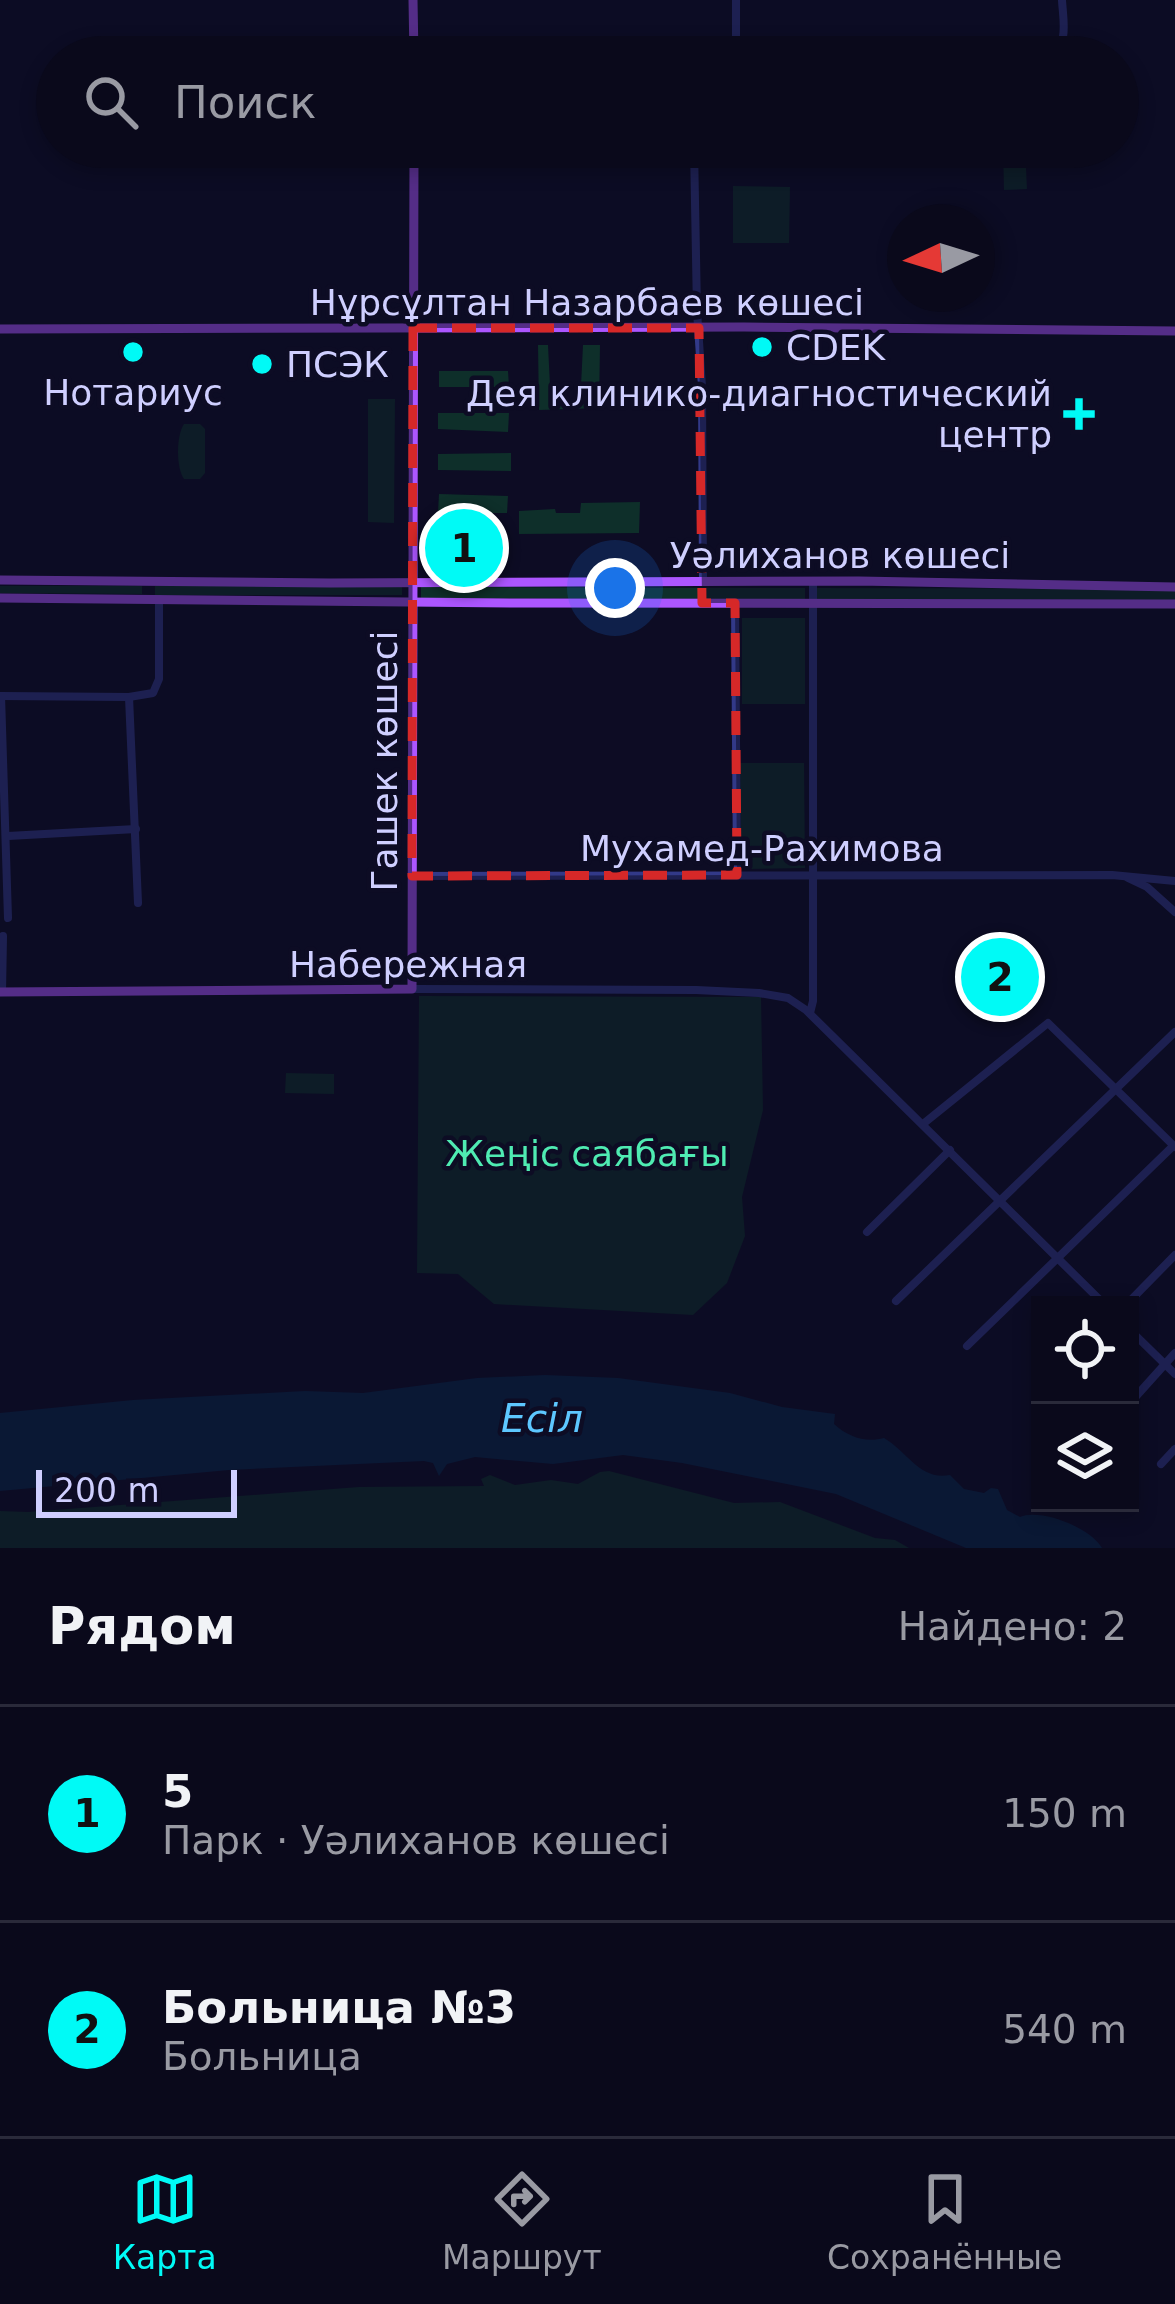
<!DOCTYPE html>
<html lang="ru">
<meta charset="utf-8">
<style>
body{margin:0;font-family:"DejaVu Sans",sans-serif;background:#131224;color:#f1f3f6}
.controls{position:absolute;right:36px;bottom:36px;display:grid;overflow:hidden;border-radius:0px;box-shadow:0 6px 18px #0003}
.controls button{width:108px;height:108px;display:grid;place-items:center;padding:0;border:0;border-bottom:3px solid #2a2a3a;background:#0a091b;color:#f1f3f6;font:60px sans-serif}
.compass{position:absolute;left:887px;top:204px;width:108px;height:108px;border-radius:50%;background:#0a091b;box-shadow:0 6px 18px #0003;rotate:266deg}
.scale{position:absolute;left:36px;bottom:30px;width:201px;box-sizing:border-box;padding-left:12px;border:6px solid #cfcfff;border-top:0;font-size:33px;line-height:42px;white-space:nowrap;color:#cfcfff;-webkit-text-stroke:9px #0d0c24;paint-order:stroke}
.you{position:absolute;left:615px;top:588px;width:42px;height:42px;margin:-30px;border:9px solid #fff;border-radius:50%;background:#1a73e8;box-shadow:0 0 0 18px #1a73e833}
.badge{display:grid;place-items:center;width:78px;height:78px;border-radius:50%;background:#00faf6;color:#111;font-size:39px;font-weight:700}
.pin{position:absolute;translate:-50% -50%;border:6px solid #fff;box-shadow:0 3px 12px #0006}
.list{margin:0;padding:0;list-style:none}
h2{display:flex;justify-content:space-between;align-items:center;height:156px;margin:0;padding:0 48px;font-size:51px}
h2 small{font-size:39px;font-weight:400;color:#999aa3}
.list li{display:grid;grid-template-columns:78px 1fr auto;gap:36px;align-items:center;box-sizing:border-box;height:216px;padding:0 48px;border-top:3px solid #2a2a3a}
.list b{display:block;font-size:45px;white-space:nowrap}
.list p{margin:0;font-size:39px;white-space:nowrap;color:#999aa3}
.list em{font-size:39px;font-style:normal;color:#999aa3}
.icon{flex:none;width:66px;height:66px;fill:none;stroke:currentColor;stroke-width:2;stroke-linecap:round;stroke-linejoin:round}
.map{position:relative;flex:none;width:1175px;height:1548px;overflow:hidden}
.search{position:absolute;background:#0a091b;box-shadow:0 6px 18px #0003;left:36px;right:36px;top:36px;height:132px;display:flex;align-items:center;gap:30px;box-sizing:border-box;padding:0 42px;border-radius:66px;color:#999aa3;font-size:45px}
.sheet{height:588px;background:#0a091b}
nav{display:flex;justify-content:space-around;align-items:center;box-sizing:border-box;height:168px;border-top:3px solid #2a2a3a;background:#0a091b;font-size:33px;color:#999aa3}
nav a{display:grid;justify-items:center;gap:6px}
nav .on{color:#00faf6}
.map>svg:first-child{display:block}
.green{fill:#0e2f2a}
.water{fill:#072648}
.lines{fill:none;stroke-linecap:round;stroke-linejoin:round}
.minor{stroke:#323988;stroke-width:8}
.major{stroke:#ac56ff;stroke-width:9}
.marked{fill:none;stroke:#d62828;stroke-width:9;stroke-dasharray:24 15;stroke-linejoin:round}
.poi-dot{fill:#00faf6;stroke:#0d0c24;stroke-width:4.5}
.labels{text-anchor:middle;stroke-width:9;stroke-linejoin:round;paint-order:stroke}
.street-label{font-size:36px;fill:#cfcfff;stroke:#0d0c24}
.poi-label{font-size:36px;fill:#cfcfff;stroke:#0d0c24;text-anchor:start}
.park-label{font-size:36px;fill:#4febb2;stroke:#0d0c24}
.water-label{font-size:39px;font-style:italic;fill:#5dc7ff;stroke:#0d0c24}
</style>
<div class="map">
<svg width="1175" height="1548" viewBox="0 0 1175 1548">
<rect width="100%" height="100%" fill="#0d0c24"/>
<g class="green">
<path d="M1003,148H1025L1027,189L1004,190Z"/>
<path d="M733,186L790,187L789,243H733Z"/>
<path d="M538,345H548L551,406H580L583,345H600L599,408L539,410Z"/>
<path d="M439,371H508L509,387H439Z"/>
<path d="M368,399H395L394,523L368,522Z"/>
<path d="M438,413H509L508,432L438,429Z"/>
<path d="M184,424H200L205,429V473L200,479H184C176,468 176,436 184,424Z"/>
<path d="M511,453V471L438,470V454Z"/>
<path d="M439,494L508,496L507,513H438Z"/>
<path d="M640,502L639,533L519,534V511L555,509L556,513H580L581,503Z"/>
<path d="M495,537V559L432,558L434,538Z"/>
<path d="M0,586H142V594L0,593Z"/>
<rect x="155" y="586" width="247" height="9"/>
<path d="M421,587L805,588V599L421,598Z"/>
<path d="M817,588L1175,589V600L817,599Z"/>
<rect x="742" y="618" width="63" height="86"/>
<path d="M740,763H804L805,868L741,869Z"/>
<path d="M419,996L761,997L763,1110L742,1197L745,1236L727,1283L693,1315L494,1304L458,1274L417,1273Z"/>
<path d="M286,1073L334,1074V1094L285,1093Z"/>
<path d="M609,1471L734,1503L780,1502L875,1538L895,1540L909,1548H0V1511L28,1512L359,1487L484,1486L481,1479L490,1475L515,1485L551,1480L578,1484L600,1472Z"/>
</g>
<path class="water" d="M545,1375L618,1378L730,1393L782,1407L835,1414L834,1424C848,1437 866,1443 884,1438C907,1451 920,1481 950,1475L964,1489L984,1493L991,1488L998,1489L1007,1510L1020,1517C1041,1508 1091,1528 1102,1548H966L836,1494L682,1463L623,1455L553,1464L475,1457L447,1464L439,1476L433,1463L424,1461L229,1470L0,1491V1413L133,1400L305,1391L363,1393L477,1378Z"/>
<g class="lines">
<g class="minor">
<path d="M736,0V57"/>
<path d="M978,57L1048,55C1070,47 1063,20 1062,0"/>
<path d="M694,147L697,311L702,387L703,582"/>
<path d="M735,603L737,875"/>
<path d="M0,696L129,697L153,693L159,679V599"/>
<path d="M1,696L8,918"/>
<path d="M129,697L138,903"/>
<path d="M8,836L136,829"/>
<path d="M412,876L1112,875L1175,881"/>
<path d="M1128,878L1147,887L1175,912"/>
<path d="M412,989L696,990L759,993L788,998L806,1010L1105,1305"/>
<path d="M2,992L3,936"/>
<path d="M810,1013L813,1001V581"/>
<path d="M923,1124L1048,1023L1175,1147"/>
<path d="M867,1232L950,1150"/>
<path d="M896,1301L1175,1032"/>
<path d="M1126,1305L1175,1255"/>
<path d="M1130,1330L1175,1374"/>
<path d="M967,1346L1173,1146"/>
<path d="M1130,1403L1175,1353"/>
<path d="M1161,1464L1175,1449"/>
</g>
<g class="major">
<path d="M413,0L414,57"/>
<path d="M0,329L744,327L1175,331"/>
<path d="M0,580L330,583L859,581L1175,587"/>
<path d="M0,598L521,603L1175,604"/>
<path d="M0,992L412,989L414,147"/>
</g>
</g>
<path d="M0 0H1175V1548H0ZM413,328H699L702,603H735L737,875L412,876Z" fill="#0d0c24" fill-opacity=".55" fill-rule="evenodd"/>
<path class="marked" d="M413,328H699L702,603H735L737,875L412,876Z"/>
<g class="poi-dot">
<circle cx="762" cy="347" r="12"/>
<circle cx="133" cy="352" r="12"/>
<circle cx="262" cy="364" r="12"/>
<path d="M1073 396h12v12h12v12h-12v12h-12v-12h-12v-12h12z"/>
</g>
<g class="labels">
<g class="street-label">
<text x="587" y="315">Нұрсұлтан Назарбаев көшесі</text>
<text x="840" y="568">Уәлиханов көшесі</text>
<text transform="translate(384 761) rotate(-90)" y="13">Гашек көшесі</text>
<text x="762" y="861">Мухамед-Рахимова</text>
<text x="408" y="977">Набережная</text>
</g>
<g class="poi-label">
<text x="786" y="360">CDEK</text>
<text x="286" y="377">ПСЭК</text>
<text x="133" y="405" text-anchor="middle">Нотариус</text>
<text x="1052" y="406" text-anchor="end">Дея клинико-диагностический<tspan x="1052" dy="41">центр</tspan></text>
</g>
<g class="park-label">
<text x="587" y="1166">Жеңіс саябағы</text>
</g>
<g class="water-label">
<text x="542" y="1432">Есіл</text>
</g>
</g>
</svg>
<div class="controls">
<button><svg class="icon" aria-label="locate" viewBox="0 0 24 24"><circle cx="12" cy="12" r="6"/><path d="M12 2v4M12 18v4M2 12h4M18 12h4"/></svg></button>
<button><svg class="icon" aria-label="layers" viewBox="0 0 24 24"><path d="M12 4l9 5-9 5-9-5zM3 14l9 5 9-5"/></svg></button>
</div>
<svg class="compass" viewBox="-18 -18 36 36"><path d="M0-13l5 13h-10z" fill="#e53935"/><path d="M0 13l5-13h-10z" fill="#999aa3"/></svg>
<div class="scale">200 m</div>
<div class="you"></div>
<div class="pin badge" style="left:464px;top:548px">1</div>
<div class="pin badge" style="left:1000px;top:977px">2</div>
<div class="search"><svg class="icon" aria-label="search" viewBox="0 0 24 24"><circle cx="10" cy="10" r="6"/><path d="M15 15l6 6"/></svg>Поиск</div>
</div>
<section class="sheet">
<h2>Рядом<small>Найдено: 2</small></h2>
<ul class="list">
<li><span class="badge">1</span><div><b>5</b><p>Парк · Уәлиханов көшесі</p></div><em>150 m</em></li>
<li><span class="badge">2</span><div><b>Больница №3</b><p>Больница</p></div><em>540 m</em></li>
</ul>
</section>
<nav>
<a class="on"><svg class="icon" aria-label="map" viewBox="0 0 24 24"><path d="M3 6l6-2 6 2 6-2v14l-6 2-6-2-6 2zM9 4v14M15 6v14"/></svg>Карта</a>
<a><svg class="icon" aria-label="directions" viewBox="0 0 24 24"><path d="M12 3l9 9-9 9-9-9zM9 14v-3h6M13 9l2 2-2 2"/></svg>Маршрут</a>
<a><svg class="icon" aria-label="saved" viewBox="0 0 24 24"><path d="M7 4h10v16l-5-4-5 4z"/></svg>Сохранённые</a>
</nav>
